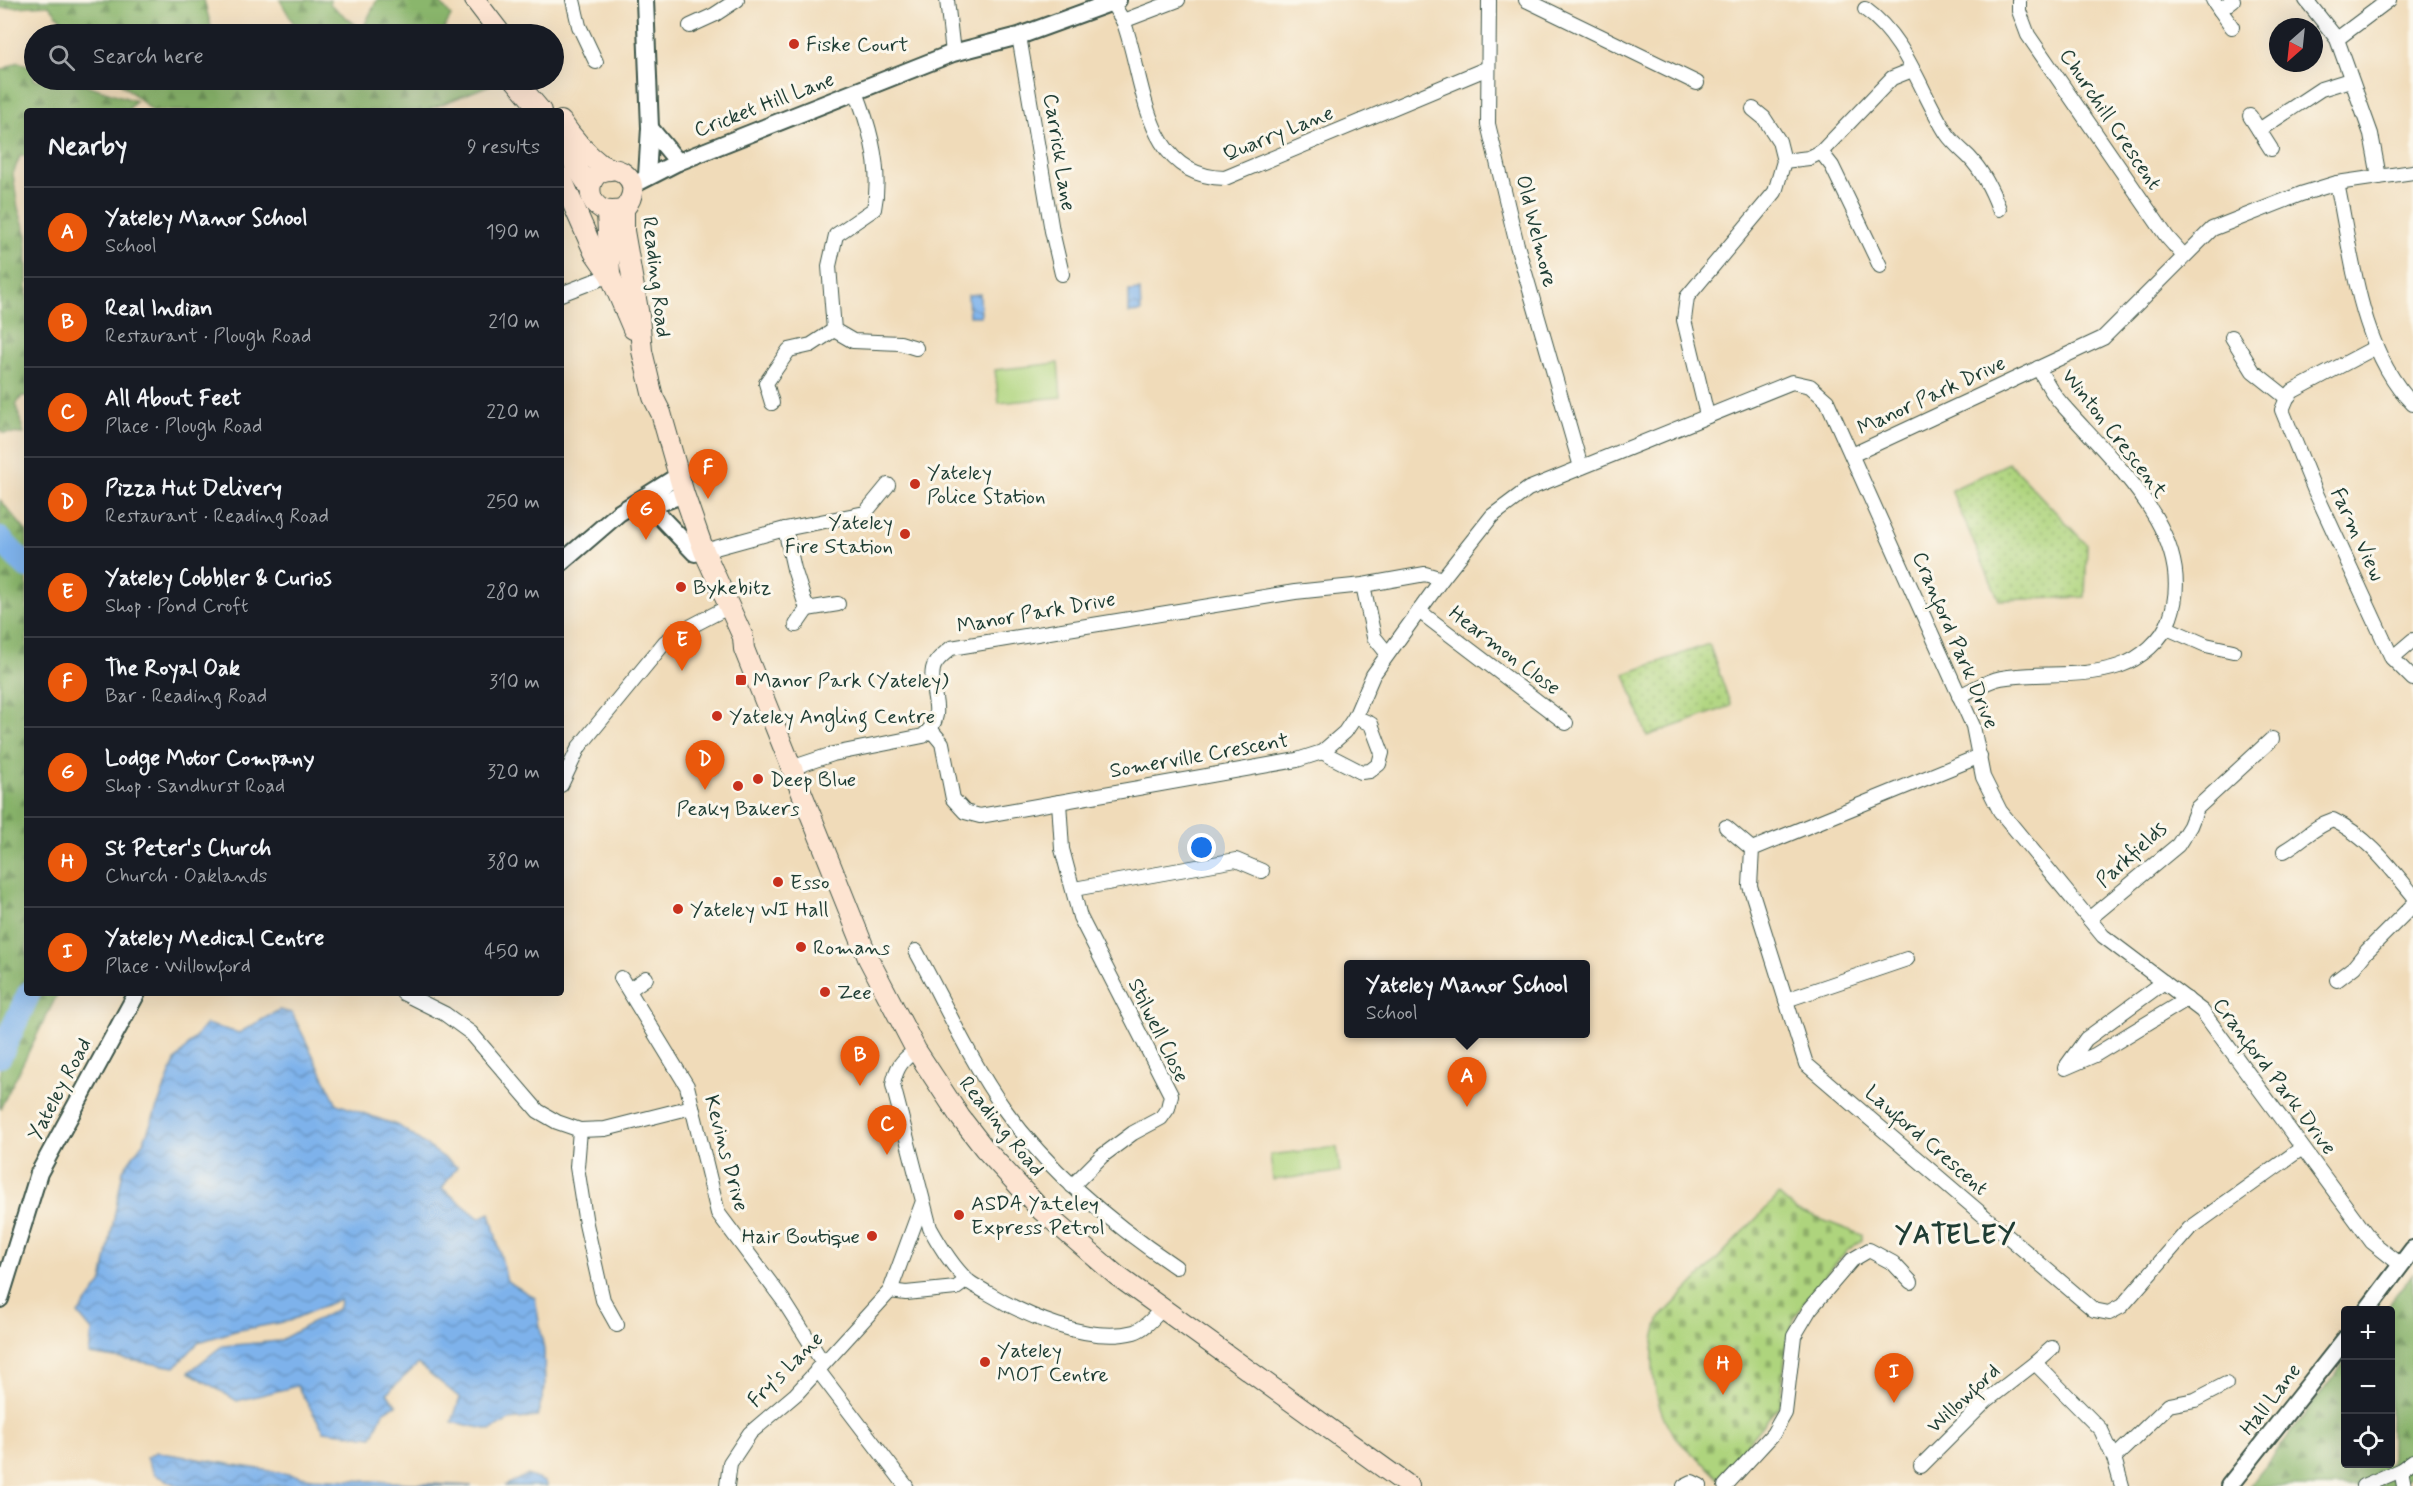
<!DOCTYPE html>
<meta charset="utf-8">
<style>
body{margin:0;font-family:Mynerve,sans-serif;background:#20242c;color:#f1f3f6}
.controls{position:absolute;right:18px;bottom:18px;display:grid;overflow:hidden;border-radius:6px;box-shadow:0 6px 24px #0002}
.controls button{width:54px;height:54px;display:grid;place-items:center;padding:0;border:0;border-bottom:2px solid #363941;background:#171b24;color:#f1f3f6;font:30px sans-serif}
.compass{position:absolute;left:2269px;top:18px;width:54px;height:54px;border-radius:50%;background:#171b24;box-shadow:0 6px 24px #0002;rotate:207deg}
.you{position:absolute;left:1202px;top:848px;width:21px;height:21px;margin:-15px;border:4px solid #fff;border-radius:50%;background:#1a73e8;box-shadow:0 0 0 9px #1a73e833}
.badge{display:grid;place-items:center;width:39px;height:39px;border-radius:50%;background:#ea580c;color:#fff;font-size:20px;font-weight:700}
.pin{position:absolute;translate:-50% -50px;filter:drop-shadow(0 2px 3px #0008)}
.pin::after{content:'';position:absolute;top:32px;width:21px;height:18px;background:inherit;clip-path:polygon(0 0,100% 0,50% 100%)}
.popup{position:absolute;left:1344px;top:960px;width:246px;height:78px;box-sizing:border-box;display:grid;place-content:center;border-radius:6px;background:#171b24;filter:drop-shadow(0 2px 4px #0005);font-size:20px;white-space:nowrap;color:#9ea1a6}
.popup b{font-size:22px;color:#f1f3f6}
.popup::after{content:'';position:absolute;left:50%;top:100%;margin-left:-12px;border:12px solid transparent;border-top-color:#171b24}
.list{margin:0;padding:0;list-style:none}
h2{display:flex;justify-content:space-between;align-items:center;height:78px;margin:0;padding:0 24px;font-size:26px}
h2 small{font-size:20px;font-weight:400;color:#9ea1a6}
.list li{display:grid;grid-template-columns:39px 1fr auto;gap:18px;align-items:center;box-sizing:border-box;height:90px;padding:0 24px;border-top:2px solid #363941}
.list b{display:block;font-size:22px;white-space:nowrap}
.list p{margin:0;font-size:20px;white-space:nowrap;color:#9ea1a6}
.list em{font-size:20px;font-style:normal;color:#9ea1a6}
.icon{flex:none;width:33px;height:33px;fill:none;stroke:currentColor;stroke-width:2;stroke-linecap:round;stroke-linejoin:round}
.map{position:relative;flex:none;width:2413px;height:1486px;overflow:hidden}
.search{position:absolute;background:#171b24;box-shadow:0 6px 24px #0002;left:24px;top:24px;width:540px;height:66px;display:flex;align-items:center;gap:15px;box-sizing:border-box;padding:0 21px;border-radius:33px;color:#9ea1a6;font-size:22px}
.panel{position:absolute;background:#171b24;box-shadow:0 6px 24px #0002;left:24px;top:108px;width:540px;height:888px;border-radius:6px}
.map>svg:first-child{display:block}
.grass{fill:#aed47d;stroke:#668858;stroke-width:1.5}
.forest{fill:url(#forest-firs);stroke:#547a50;stroke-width:1.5}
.cemetery{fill:url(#cemetery-stones);stroke:#668858;stroke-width:1.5}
.park{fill:url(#park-dots);stroke:#668858;stroke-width:1.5}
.water{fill:url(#water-waves);stroke:#4e7890;stroke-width:1.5}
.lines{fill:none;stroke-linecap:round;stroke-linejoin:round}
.river{stroke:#7eb2eb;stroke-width:24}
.minor-casing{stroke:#3e5548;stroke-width:16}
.tertiary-casing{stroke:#3e5548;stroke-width:20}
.secondary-casing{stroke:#3e5548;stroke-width:22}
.minor{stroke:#fff;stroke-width:14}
.tertiary{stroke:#fff;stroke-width:16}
.secondary{stroke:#fde4d1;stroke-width:20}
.poi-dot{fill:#c8321e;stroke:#fbf7ec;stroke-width:2}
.labels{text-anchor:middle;stroke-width:6;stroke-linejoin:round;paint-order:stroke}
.poi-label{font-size:21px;fill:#1f3d34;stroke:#fbf7ec;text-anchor:start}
.street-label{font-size:21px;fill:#1f3d34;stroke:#fbf7ec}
.district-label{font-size:27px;font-weight:bold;letter-spacing:1.5px;fill:#1f3d34;stroke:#fbf7ec}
</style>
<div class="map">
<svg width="2413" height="1486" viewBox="0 0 2413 1486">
<defs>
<pattern id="forest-firs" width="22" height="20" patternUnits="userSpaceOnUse" patternTransform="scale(1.5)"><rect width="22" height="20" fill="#8ab66c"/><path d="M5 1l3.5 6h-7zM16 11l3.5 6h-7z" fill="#70955a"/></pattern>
<pattern id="cemetery-stones" width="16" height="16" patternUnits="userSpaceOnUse" patternTransform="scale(1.5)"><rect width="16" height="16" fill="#aed47d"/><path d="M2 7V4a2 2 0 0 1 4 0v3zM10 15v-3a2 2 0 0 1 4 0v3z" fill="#8dad67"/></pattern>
<pattern id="park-dots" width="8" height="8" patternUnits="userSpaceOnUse" patternTransform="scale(1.5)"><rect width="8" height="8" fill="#aed47d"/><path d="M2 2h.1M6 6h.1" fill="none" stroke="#8dad67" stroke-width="1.8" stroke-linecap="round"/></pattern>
<pattern id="water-waves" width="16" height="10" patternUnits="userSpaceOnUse" patternTransform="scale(1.5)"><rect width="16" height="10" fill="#7eb2eb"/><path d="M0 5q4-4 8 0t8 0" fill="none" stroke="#6792bf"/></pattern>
</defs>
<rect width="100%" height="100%" fill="#fbf7ec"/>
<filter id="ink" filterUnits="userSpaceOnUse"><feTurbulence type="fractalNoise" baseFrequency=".0167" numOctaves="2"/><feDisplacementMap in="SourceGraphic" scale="12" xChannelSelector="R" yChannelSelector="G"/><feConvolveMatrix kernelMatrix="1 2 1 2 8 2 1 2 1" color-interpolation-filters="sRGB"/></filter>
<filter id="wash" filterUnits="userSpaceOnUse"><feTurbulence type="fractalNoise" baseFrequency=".008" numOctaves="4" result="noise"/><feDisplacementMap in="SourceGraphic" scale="24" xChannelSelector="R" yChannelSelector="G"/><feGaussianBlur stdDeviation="1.35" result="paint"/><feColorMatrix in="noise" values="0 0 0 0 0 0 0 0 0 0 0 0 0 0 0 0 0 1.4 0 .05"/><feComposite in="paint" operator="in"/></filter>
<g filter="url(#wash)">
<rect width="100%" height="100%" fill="#f0dbb9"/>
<g class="grass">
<path d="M1058,363L1061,397L999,403L995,370Z"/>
<path d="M1337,1147L1340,1172L1273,1180L1270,1155Z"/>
</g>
<g class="forest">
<path d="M0,0H204L213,34H73L49,5L0,8Z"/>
<path d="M280,0H330V4L362,30L377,0H438L451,16L441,34H285L295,26Z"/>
<path d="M18,62L34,67V80H71L136,101L127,111H27V156H20L13,174L18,208L27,235V396H22L16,405L24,434L3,433L0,428V71Z"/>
<path d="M117,80H484L495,83L425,111H153Z"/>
<path d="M0,500L27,532V993H58L0,1109Z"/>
<path d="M2413,1273V1473L2396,1486H2250L2345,1362L2346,1464H2390V1310H2385Z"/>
</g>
<path class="cemetery" d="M1779,1195L1796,1210L1862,1235V1240L1848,1250L1834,1264L1810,1294L1795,1317L1786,1344L1781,1403L1718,1478C1706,1463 1689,1453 1677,1439C1653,1410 1646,1353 1660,1318Z"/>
<g class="park">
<path d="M2009,463L2087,545L2085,597L1999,600L1951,490Z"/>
<path d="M1709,644L1731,706L1647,736L1625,674Z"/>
</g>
<g class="water">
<path d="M1140,290L1141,312L1129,313V291Z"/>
<path d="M980,294L981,316H969L968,295Z"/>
<path d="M279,1010L292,1013L337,1104L399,1126L457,1167L442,1188L479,1218L490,1213L507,1281L535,1298L544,1350L545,1388L537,1417L509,1420L491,1430L452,1422L460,1398L418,1364L387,1393L397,1405L384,1411L372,1437L324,1431L297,1386L237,1401L189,1372L222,1346L279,1341L339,1308L340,1299L289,1321L235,1331L199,1342L175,1367L89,1354L92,1331L78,1314L102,1282L123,1170L144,1141L175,1061L206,1024L239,1033Z"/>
<path d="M156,1452L313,1478L472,1486H179L155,1475L146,1458Z"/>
<path d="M527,1475L545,1482L547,1486H504Z"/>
</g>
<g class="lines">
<g class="river">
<path d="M0,539L27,567"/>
<path d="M0,1056L29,993"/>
</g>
</g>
</g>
<g filter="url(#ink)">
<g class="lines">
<g class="minor-casing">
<g id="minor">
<path d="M573,0L579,26L596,62"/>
<path d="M947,0L953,53"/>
<path d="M1489,0L1488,124L1517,245L1581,467"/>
<path d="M1526,0L1697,83"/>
<path d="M2019,0V11L2028,35L2167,237L2183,255"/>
<path d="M2213,0L2232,27"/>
<path d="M2306,0L2337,39L2371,134L2379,177"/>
<path d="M1112,3C1116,10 1121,16 1124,23C1145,80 1143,177 1225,178L1488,68"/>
<path d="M1865,9C1907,39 1920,92 1947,134C1953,143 1962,150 1969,157C1984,173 1992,190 1999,209"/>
<path d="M2220,10L2233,0"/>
<path d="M1123,21L1178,0"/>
<path d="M690,26L714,15L737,0"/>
<path d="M1019,36L1052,231L1062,274"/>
<path d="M2337,39L2389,0"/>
<path d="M856,92C870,127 882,171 874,209L836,235L829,266L834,330L853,341L900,343L916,348"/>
<path d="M2250,116L2271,149"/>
<path d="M2259,130L2321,89L2350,80"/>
<path d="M1821,152L1832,166L1880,266"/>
<path d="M1784,161L1809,158L1821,152L1892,78L1912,70"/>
<path d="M2337,183C2352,255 2360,351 2413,404"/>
<path d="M561,294L610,275"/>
<path d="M2232,337L2253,371L2287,398"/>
<path d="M2376,347L2293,391L2287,398L2282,410L2315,491L2392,658L2413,679"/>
<path d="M772,403L766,383L789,350L811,345L834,330"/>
<path d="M1707,415L1684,320L1687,297L1775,192L1784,161L1779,141L1764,118L1753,109"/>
<path d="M1852,455L2103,338L2212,229L2301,194L2337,183L2413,172"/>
<path d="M785,529L794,569L807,609L838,604"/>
<path d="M697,553L785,529L865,513L888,485"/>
<path d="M1363,585L1374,637L1387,653"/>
<path d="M1419,611L1566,723"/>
<path d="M796,625L807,609"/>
<path d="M2167,628L2206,645L2233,651"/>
<path d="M2392,658L2413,640"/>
<path d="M1959,696C1973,690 1986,681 2001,678C2040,671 2080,679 2119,666C2140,659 2163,640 2170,618C2200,535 2109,459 2060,402C2051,392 2045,379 2038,368"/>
<path d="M931,730L942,743L953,799L965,812L980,816L1297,760L1322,752L1345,732L1355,717L1373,675L1442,579"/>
<path d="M1322,752L1361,772L1370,771L1379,764L1382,753L1371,724L1355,717"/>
<path d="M1980,756L1752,849L1750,886L1806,1064L2094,1310L2109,1313L2122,1306L2189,1229L2302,1148"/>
<path d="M791,768L833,754L923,736C949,715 928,693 933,669C935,660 944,654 951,648L1295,592L1363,585L1425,574L1442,579L1492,516L1528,489L1792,382L1810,386L1827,401L1973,726L1983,777L2000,811L2103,936L2202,1011L2372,1242L2401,1265"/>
<path d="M561,785L579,747L665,642L678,633L730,606"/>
<path d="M1059,802L1062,849L1080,917L1171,1095L1168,1108L1161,1118L1133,1133L1102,1156L1072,1186"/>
<path d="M1726,827L1752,849"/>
<path d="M2284,851C2302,841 2314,826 2333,820C2367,836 2390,867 2413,895"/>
<path d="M1074,889L1236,860L1262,871"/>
<path d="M2089,919L2178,845L2190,826L2197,808L2272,739"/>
<path d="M916,951C945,1004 970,1061 1005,1110C1051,1174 1112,1224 1176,1267"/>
<path d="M621,978L687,1086L718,1213L783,1300L823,1363"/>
<path d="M2337,980L2354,967L2367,951L2413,905"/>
<path d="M2164,982L2086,1039L2065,1068L2095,1055L2187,999"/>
<path d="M629,990L646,978"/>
<path d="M403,993L445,1014L471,1033L538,1111L557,1122L580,1130L577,1167L586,1224L603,1300L617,1325"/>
<path d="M1786,1000L1907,959"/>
<path d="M916,1050C902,1060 896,1067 893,1085L930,1228C940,1246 952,1266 967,1280C972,1285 980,1288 986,1292C1024,1315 1089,1344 1134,1332C1145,1329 1154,1317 1162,1309"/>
<path d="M580,1130L605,1129L692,1107"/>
<path d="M890,1291L906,1293L956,1288L967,1280"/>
<path d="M2035,1363L2052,1348"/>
<path d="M817,1369L906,1486"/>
<path d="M2114,1458L2169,1405L2195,1400L2226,1384"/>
<path d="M1921,1466L1986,1401L2035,1363L2101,1430L2114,1458L2122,1486"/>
<path d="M2401,1470L2404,1486"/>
<path d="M727,1486L730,1463L750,1433L796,1394L890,1291L922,1204"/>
<path d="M1684,1486L1692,1482L1700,1486"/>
<path d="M1725,1486L1773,1434L1785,1413L1794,1336L1810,1309L1852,1260L1869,1250L1893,1263L1911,1282"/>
<path d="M2363,1486L2401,1470L2413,1461"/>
</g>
</g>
<g class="tertiary-casing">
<g id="tertiary">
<path d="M645,0L650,128L647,176"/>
<path d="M650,128L678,162"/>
<path d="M633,185L678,162L953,53L1019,36L1118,0"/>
<path d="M641,502L657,504L684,494"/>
<path d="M648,504L695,553"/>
<path d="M561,563L619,513L678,476"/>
<path d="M0,1299L39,1173L137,993"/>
<path d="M2367,1310L2413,1249"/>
<path d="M2229,1486L2346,1338"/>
</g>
</g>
<g class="secondary-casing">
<g id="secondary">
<path d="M475,0L501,34"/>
<path d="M515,80L541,111"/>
<path d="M561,121C572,137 584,152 600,164C607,169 615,168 622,172C637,182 634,197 624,209C585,222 579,170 611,170"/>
<path d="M561,143L590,188"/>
<path d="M561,177L594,252L610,275L633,329"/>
<path d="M624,209V231L639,316L642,351L653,397L661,413L684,494L704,551L743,637L744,649L868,958L916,1050L960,1117L984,1148L1042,1211L1116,1275L1409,1486"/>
<path d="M607,212L610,275"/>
</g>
</g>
<use href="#minor" class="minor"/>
<use href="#tertiary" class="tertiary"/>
<use href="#secondary" class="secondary"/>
</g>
</g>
<g class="poi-dot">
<circle cx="794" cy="44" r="6"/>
<circle cx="915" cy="484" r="6"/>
<circle cx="905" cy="534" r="6"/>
<circle cx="681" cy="587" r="6"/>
<rect x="735" y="674" width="12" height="12" rx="3"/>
<circle cx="717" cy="716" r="6"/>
<circle cx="758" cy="779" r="6"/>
<circle cx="738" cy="786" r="6"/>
<circle cx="778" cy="882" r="6"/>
<circle cx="678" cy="909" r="6"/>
<circle cx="801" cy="947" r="6"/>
<circle cx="825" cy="992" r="6"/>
<circle cx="959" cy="1215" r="6"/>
<circle cx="872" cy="1236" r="6"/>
<circle cx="985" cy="1362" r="6"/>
</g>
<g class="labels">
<g class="poi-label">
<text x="806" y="51">Fiske Court</text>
<text x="927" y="479">Yateley<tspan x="927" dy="24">Police Station</tspan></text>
<text x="893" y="529" text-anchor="end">Yateley<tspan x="893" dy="24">Fire Station</tspan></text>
<text x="693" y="594">Bykebitz</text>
<text x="753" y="687">Manor Park (Yateley)</text>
<text x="729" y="723">Yateley Angling Centre</text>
<text x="770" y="786">Deep Blue</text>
<text x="738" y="815" text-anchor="middle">Peaky Bakers</text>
<text x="790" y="889">Esso</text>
<text x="690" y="916">Yateley WI Hall</text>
<text x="813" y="954">Romans</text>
<text x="837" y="999">Zee</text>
<text x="971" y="1210">ASDA Yateley<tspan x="971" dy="24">Express Petrol</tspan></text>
<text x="860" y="1243" text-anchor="end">Hair Boutique</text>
<text x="997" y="1357">Yateley<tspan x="997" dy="24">MOT Centre</tspan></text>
</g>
<g class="street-label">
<text transform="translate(764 104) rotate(-21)" y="7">Cricket Hill Lane</text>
<text transform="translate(2111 119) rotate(56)" y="7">Churchill Crescent</text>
<text transform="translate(1278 133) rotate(-22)" y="7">Quarry Lane</text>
<text transform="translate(1060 152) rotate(81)" y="7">Carrick Lane</text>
<text transform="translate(1537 231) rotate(76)" y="7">Old Welmore</text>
<text transform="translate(657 277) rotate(83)" y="7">Reading Road</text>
<text transform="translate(1931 395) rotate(-25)" y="7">Manor Park Drive</text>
<text transform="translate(2115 433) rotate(52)" y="7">Winton Crescent</text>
<text transform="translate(2358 534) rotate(65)" y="7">Farm View</text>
<text transform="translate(1036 612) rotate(-10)" y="7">Manor Park Drive</text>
<text transform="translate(1956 640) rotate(67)" y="7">Cranford Park Drive</text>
<text transform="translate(1505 650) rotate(37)" y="7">Hearmon Close</text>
<text transform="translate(1199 755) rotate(-10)" y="7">Somerville Crescent</text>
<text transform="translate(2131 854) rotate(-42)" y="7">Parkfields</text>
<text transform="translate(1159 1030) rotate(64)" y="7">Stilwell Close</text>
<text transform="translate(2275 1076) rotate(53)" y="7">Cranford Park Drive</text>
<text transform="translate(59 1089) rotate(-62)" y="7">Yateley Road</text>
<text transform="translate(1002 1126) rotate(51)" y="7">Reading Road</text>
<text transform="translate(1927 1140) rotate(41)" y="7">Lawford Crescent</text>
<text transform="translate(727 1153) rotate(75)" y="7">Kevins Drive</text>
<text transform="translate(785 1369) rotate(-45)" y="7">Fry's Lane</text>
<text transform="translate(1963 1398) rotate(-43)" y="7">Willowford</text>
<text transform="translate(2270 1399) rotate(-52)" y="7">Hall Lane</text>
</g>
<g class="district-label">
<text x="1956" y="1243">YATELEY</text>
</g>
</g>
</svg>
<div class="controls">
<button>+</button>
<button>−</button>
<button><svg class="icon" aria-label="locate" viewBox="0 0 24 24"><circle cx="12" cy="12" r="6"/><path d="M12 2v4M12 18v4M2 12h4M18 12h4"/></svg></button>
</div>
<svg class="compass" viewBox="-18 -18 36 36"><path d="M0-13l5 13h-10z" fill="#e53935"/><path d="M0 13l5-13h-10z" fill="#9ea1a6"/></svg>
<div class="you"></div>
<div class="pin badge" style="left:1467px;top:1107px">A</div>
<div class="popup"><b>Yateley Manor School</b>School</div>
<div class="pin badge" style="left:860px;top:1086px">B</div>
<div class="pin badge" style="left:887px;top:1155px">C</div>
<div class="pin badge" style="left:705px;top:790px">D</div>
<div class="pin badge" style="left:682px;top:671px">E</div>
<div class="pin badge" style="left:708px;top:499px">F</div>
<div class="pin badge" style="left:646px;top:540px">G</div>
<div class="pin badge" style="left:1723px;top:1395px">H</div>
<div class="pin badge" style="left:1894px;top:1403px">I</div>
<div class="search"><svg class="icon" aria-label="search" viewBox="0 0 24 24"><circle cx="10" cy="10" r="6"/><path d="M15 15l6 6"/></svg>Search here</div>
<section class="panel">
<h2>Nearby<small>9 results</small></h2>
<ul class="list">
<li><span class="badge">A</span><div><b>Yateley Manor School</b><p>School</p></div><em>190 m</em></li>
<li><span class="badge">B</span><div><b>Real Indian</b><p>Restaurant · Plough Road</p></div><em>210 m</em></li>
<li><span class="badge">C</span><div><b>All About Feet</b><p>Place · Plough Road</p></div><em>220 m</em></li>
<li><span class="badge">D</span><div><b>Pizza Hut Delivery</b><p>Restaurant · Reading Road</p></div><em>250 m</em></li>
<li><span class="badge">E</span><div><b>Yateley Cobbler &amp; Curios</b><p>Shop · Pond Croft</p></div><em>280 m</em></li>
<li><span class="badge">F</span><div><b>The Royal Oak</b><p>Bar · Reading Road</p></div><em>310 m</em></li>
<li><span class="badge">G</span><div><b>Lodge Motor Company</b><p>Shop · Sandhurst Road</p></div><em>320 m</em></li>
<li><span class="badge">H</span><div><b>St Peter's Church</b><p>Church · Oaklands</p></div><em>380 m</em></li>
<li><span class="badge">I</span><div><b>Yateley Medical Centre</b><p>Place · Willowford</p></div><em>450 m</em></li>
</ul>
</section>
</div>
